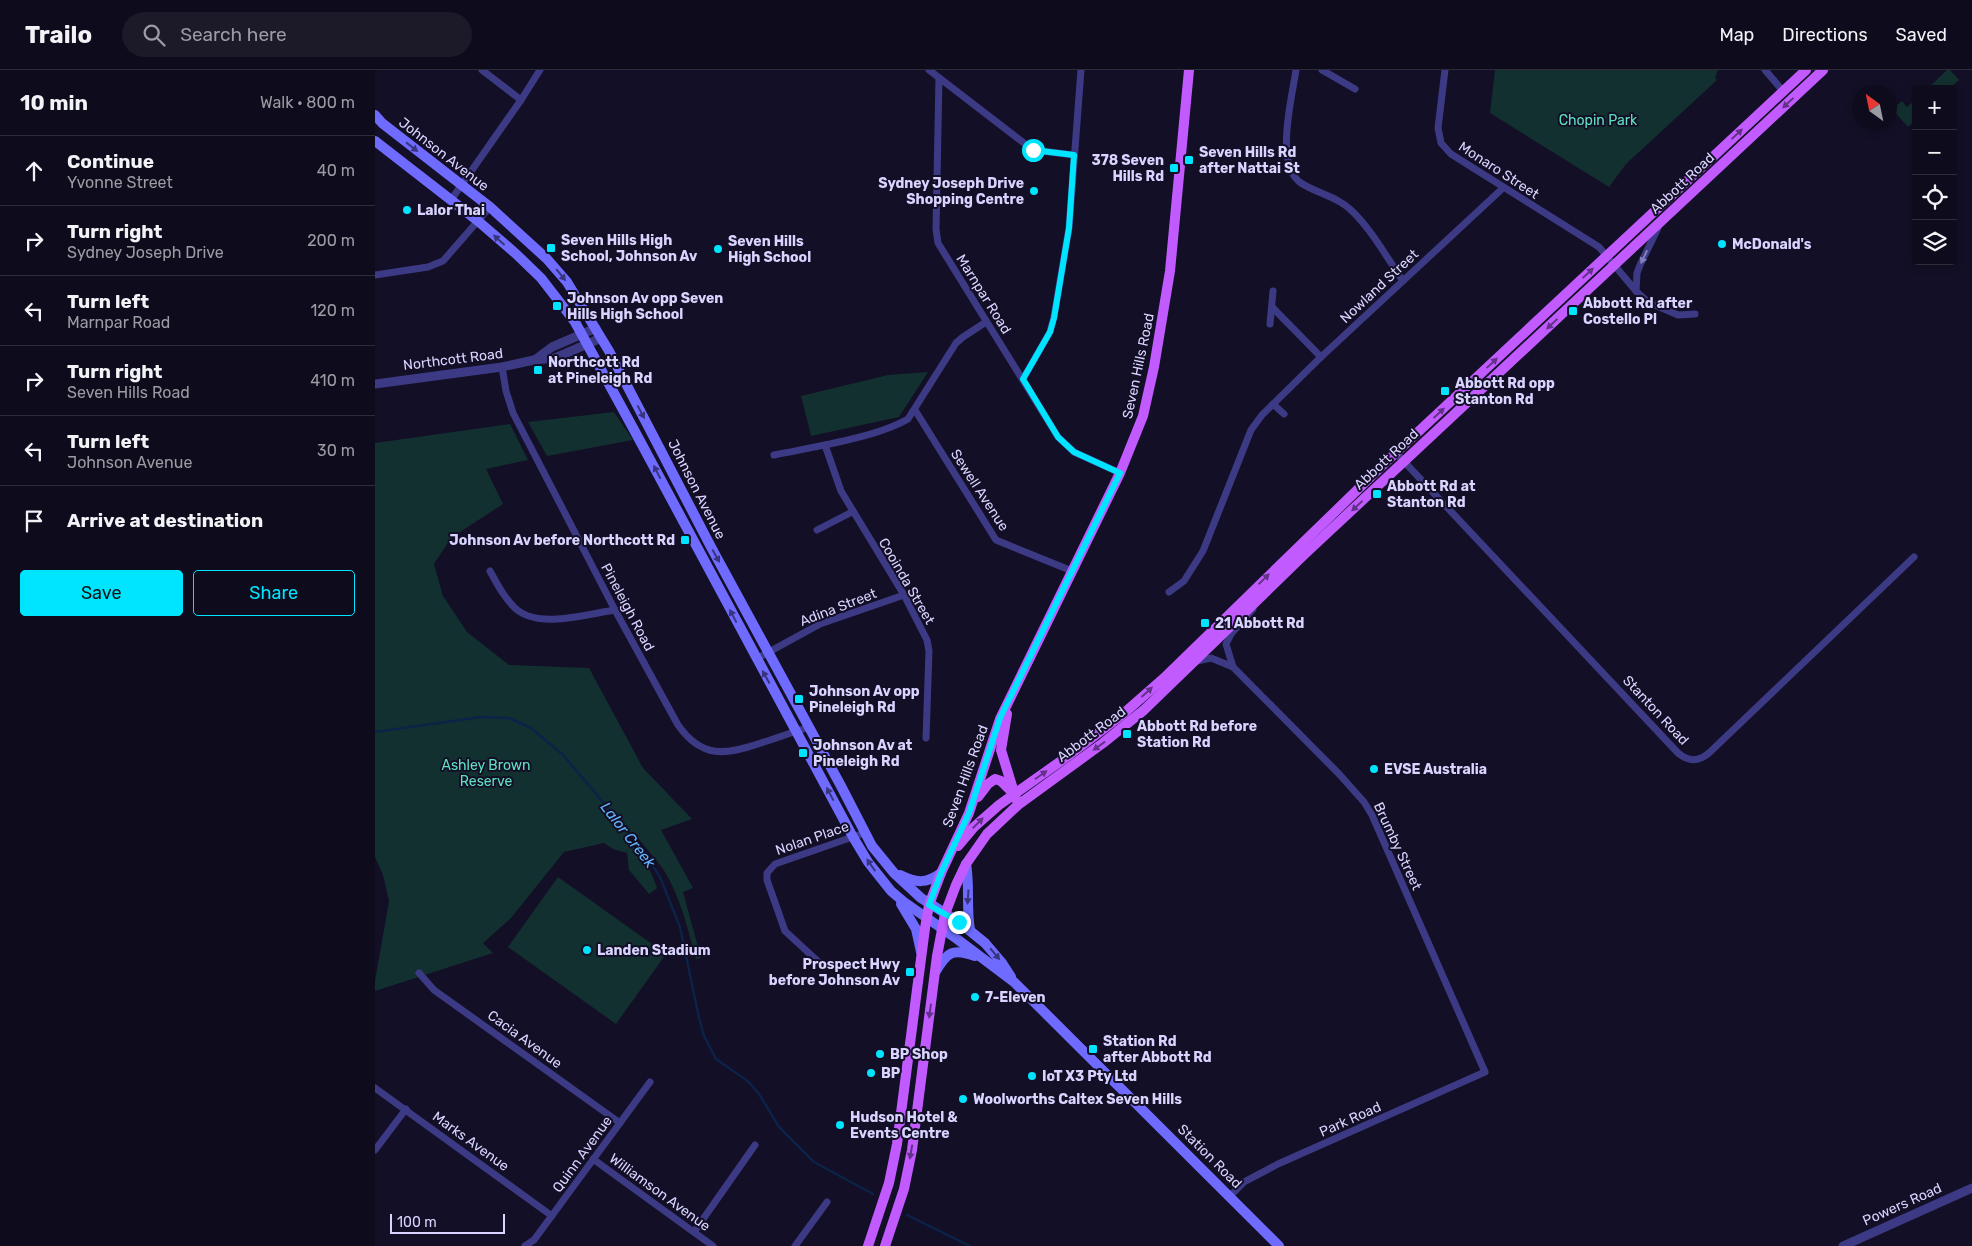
<!DOCTYPE html>
<meta charset="utf-8">
<style>
body{margin:0;font-family:Rubik,sans-serif;background:#1c1929;color:#f1f3f6}
.controls{position:absolute;right:15px;top:15px;display:grid;overflow:hidden;border-radius:5px;box-shadow:0 2px 8px #0003}
.controls button{width:45px;height:45px;display:grid;place-items:center;padding:0;border:0;border-bottom:1px solid #2e2b3b;background:#0e0b1c;color:#f1f3f6;font:25px sans-serif}
.compass{position:absolute;left:1477px;top:15px;width:45px;height:45px;border-radius:50%;background:#0e0b1c;box-shadow:0 2px 8px #0003;rotate:327deg}
.scale{position:absolute;left:15px;bottom:12px;width:115px;box-sizing:border-box;padding-left:5px;border:2px solid #d9d4ff;border-top:0;font-size:14px;line-height:18px;white-space:nowrap;color:#d9d4ff;-webkit-text-stroke:4px #130f26;paint-order:stroke}
.stop{position:absolute;width:15px;height:15px;margin:-11px;border:4px solid #00e5ff;border-radius:50%;background:#fff}
.stop.end{background:#00e5ff;border-color:#fff;box-shadow:0 1px 5px #0008}
.list{margin:0;padding:0;list-style:none}
h2{display:flex;justify-content:space-between;align-items:center;height:65px;margin:0;padding:0 20px;font-size:21px}
h2 small{font-size:16px;font-weight:400;color:#9b9ba3}
.list li{display:grid;grid-template-columns:32px 1fr auto;gap:15px;align-items:center;box-sizing:border-box;height:70px;padding:0 20px;border-top:1px solid #2e2b3b}
.list b{display:block;font-size:19px;white-space:nowrap}
.list p{margin:0;font-size:16px;white-space:nowrap;color:#9b9ba3}
.list em{font-size:16px;font-style:normal;color:#9b9ba3}
.actions{display:flex;gap:10px;padding:15px 20px}
.actions a{flex:1;padding:11px 0;border:1px solid #00e5ff;border-radius:5px;text-align:center;font-size:18px;color:#00e5ff}
.actions .main{background:#00e5ff;color:#111}
.icon{flex:none;width:28px;height:28px;fill:none;stroke:currentColor;stroke-width:2;stroke-linecap:round;stroke-linejoin:round}
.map{position:relative;flex:none;width:1597px;height:1176px;overflow:hidden}
header{display:flex;align-items:center;gap:30px;box-sizing:border-box;height:70px;padding:0 25px;background:#0e0b1c;border-bottom:1px solid #2e2b3b}
header strong{font-size:24px}
nav{display:flex;gap:28px;margin-inline-start:auto;font-size:18px}
.search{width:350px;height:45px;background:#1c1929;display:flex;align-items:center;gap:12px;box-sizing:border-box;padding:0 18px;border-radius:28px;color:#9b9ba3;font-size:19px}
main{display:flex}
aside{flex:1;background:#0e0b1c}
.map>svg:first-child{display:block}
.green{fill:#12302f}
.lines{fill:none;stroke-linecap:round;stroke-linejoin:round}
.stream{stroke:#0c2248;stroke-width:2.5}
.minor{stroke:#3d3a85;stroke-width:7}
.tertiary{stroke:#3d3a85;stroke-width:9}
.secondary{stroke:#6f6bff;stroke-width:10}
.primary{stroke:#c25bff;stroke-width:10}
.oneway{fill:#623188}
.oneway2{fill:#38347d}
.oneway3{fill:#837fbc}
.route{stroke:#00e5ff;stroke-width:6}
.poi-dot{fill:#00e5ff;stroke:#130f26;stroke-width:2}
.labels{text-anchor:middle;stroke-width:4;stroke-linejoin:round;paint-order:stroke}
.park-label{font-size:14px;fill:#5fe0c0;stroke:#130f26}
.poi-label{font-size:14px;font-weight:bold;fill:#d9d4ff;stroke:#130f26;text-anchor:start}
.street-label{font-size:14px;fill:#d9d4ff;stroke:#130f26}
.water-label{font-size:15px;font-style:italic;fill:#62b6ff;stroke:#130f26}
</style>
<header>
<strong>Trailo</strong>
<div class="search"><svg class="icon" aria-label="search" viewBox="0 0 24 24"><circle cx="10" cy="10" r="6"/><path d="M15 15l6 6"/></svg>Search here</div>
<nav><a>Map</a><a>Directions</a><a>Saved</a></nav>
</header>
<main>
<aside>
<h2>10 min<small>Walk · 800 m</small></h2>
<ul class="list">
<li><svg class="icon" aria-label="ahead" viewBox="0 0 24 24"><path d="M12 20V5M6 11l6-6 6 6"/></svg><div><b>Continue</b><p>Yvonne Street</p></div><em>40 m</em></li>
<li><svg class="icon" aria-label="right" viewBox="0 0 24 24"><path d="M7 20v-9h11M14 6l5 5-5 5"/></svg><div><b>Turn right</b><p>Sydney Joseph Drive</p></div><em>200 m</em></li>
<li><svg class="icon" aria-label="left" viewBox="0 0 24 24"><path d="M17 20v-9H6M10 6l-5 5 5 5"/></svg><div><b>Turn left</b><p>Marnpar Road</p></div><em>120 m</em></li>
<li><svg class="icon" aria-label="right" viewBox="0 0 24 24"><path d="M7 20v-9h11M14 6l5 5-5 5"/></svg><div><b>Turn right</b><p>Seven Hills Road</p></div><em>410 m</em></li>
<li><svg class="icon" aria-label="left" viewBox="0 0 24 24"><path d="M17 20v-9H6M10 6l-5 5 5 5"/></svg><div><b>Turn left</b><p>Johnson Avenue</p></div><em>30 m</em></li>
<li><svg class="icon" aria-label="arrive" viewBox="0 0 24 24"><path d="M6 21V4h12l-3 4 3 4H6"/></svg><div><b>Arrive at destination</b></div></li>
</ul>
<div class="actions"><a class="main">Save</a><a>Share</a></div>
</aside>
<div class="map">
<svg width="1597" height="1176" viewBox="0 0 1597 1176">
<rect width="100%" height="100%" fill="#130f26"/>
<g class="green">
<path d="M1120,0H1343L1340,8L1342,10L1251,94L1234,117L1115,43Z"/>
<path d="M1572,0H1575L1584,10L1574,19H1552Z"/>
<path d="M1541,29V50L1533,57L1517,39L1527,31L1532,37Z"/>
<path d="M553,302L524,347L436,366L426,326L513,305Z"/>
<path d="M239,342L258,370L172,386L153,352Z"/>
<path d="M135,354L153,390L111,399L128,434L76,468L59,494L68,526L92,562L134,595L214,598L268,698L317,749L286,760L318,818L308,822L326,888L321,889C313,860 306,829 290,802C281,789 271,778 261,766L253,768C266,783 276,799 282,818L274,824L254,800L252,783L238,779L229,773L189,782L136,848L108,873L118,883L0,921V911L14,831L8,805L0,787V373Z"/>
<path d="M183,807L291,884L241,954L133,877Z"/>
</g>
<g class="lines">
<g class="stream">
<path d="M0,662L106,647L134,648L156,658L188,685L263,773L285,807L305,857L324,948L329,966L341,989L374,1012L384,1024L404,1057L439,1092L498,1124"/>
<path d="M532,1145L595,1176"/>
</g>
<g class="minor">
<path d="M107,0L146,30"/>
<path d="M554,0L658,80L699,85"/>
<path d="M921,0C917,28 899,95 926,113C941,123 963,127 976,140C997,160 1012,188 1028,211"/>
<path d="M947,0L980,19"/>
<path d="M1070,0L1063,58L1066,73L1076,84L1224,177L1261,221L1273,232L1303,245L1320,244"/>
<path d="M1390,0L1408,21"/>
<path d="M564,8L561,159L563,173L683,367L699,382L745,403"/>
<path d="M76,130L146,30L165,0"/>
<path d="M0,205L53,197L68,191L115,137"/>
<path d="M1261,221L1262,203L1265,195L1283,158L1282,156"/>
<path d="M897,237L946,287"/>
<path d="M895,254L898,221"/>
<path d="M127,297L131,321L138,343L240,540L303,655C327,689 350,685 386,673C402,668 418,662 434,657"/>
<path d="M648,309L675,262L679,247L694,158L706,0"/>
<path d="M898,334L909,344"/>
<path d="M540,340L621,470L697,501"/>
<path d="M450,375L466,421L529,525L552,570L554,581L551,668"/>
<path d="M1021,383L1303,683C1314,692 1323,692 1334,683L1539,487"/>
<path d="M399,385C438,377 500,368 533,349L581,273L588,267L611,252"/>
<path d="M442,460L477,442"/>
<path d="M115,501C122,514 130,529 141,539C164,559 212,544 240,540"/>
<path d="M794,522L809,511L828,481L876,360L887,345L946,287L1128,118"/>
<path d="M381,589L445,554L529,525"/>
<path d="M822,591L836,588L858,597L965,705L989,732L997,745L1110,1002L903,1094L869,1112L855,1126"/>
<path d="M858,597L851,574L856,564L878,539"/>
<path d="M449,897L410,861L392,810V803L400,794L489,763"/>
<path d="M44,903L59,920L245,1053"/>
<path d="M0,1018L177,1146"/>
<path d="M0,1080L31,1039"/>
<path d="M218,1089L338,1176"/>
<path d="M319,1162L380,1075"/>
<path d="M150,1176L159,1170L275,1012"/>
<path d="M420,1176L452,1132"/>
</g>
<g class="tertiary">
<path d="M161,289L177,277L221,258"/>
<path d="M0,314L127,297L159,290L180,288L226,268"/>
<path d="M1468,1176L1597,1118"/>
</g>
<g class="secondary">
<path d="M0,45L7,53L115,137L172,189L192,212L234,281L336,477L466,716L497,776L519,803L546,828L584,852L610,873L627,893L636,907"/>
<path d="M0,71L103,151L140,183L166,208L200,252L258,358L478,767L493,792L516,821L529,832L582,869L639,912L904,1176"/>
<path d="M591,794C595,816 591,838 595,860"/>
<path d="M525,805C541,813 551,814 566,803"/>
<path d="M526,834L541,859L546,882"/>
<path d="M561,901C572,882 578,878 600,886"/>
</g>
<g class="primary">
<path d="M632,644L626,680L641,729"/>
<path d="M603,727L613,714L620,709L626,711L637,722"/>
<path d="M583,776L599,757L624,735L693,686L748,644L789,608L1013,390L1431,0"/>
<path d="M493,1176L514,1113L522,1074L550,858L554,835L566,803L594,743L625,649L745,403L768,346L779,297L795,201L814,0"/>
<path d="M510,1176L529,1119L537,1080L562,886L570,844L581,815L591,794L612,764L643,735L728,673L769,640L932,482L1448,0"/>
</g>
</g>
<defs><path id="oneway-solid" d="M-6-.8H1V-3.2L6.5 0L1 3.2V.8H-6Z" transform="scale(1.25)"/></defs>
<g class="oneway">
<use href="#oneway-solid" transform="translate(1413 33) rotate(137)"/>
<use href="#oneway-solid" transform="translate(1362 64) rotate(-43)"/>
<use href="#oneway-solid" transform="translate(1213 203) rotate(-43)"/>
<use href="#oneway-solid" transform="translate(1177 254) rotate(137)"/>
<use href="#oneway-solid" transform="translate(1117 293) rotate(-43)"/>
<use href="#oneway-solid" transform="translate(1064 343) rotate(-43)"/>
<use href="#oneway-solid" transform="translate(982 436) rotate(137)"/>
<use href="#oneway-solid" transform="translate(889 509) rotate(-44)"/>
<use href="#oneway-solid" transform="translate(772 622) rotate(-42)"/>
<use href="#oneway-solid" transform="translate(724 676) rotate(144)"/>
<use href="#oneway-solid" transform="translate(666 705) rotate(-35)"/>
<use href="#oneway-solid" transform="translate(603 753) rotate(-45)"/>
<use href="#oneway-solid" transform="translate(555 941) rotate(98)"/>
<use href="#oneway-solid" transform="translate(536 1082) rotate(100)"/>
</g>
<g class="oneway2">
<use href="#oneway-solid" transform="translate(37 77) rotate(38)"/>
<use href="#oneway-solid" transform="translate(124 170) rotate(-138)"/>
<use href="#oneway-solid" transform="translate(186 205) rotate(51)"/>
<use href="#oneway-solid" transform="translate(266 342) rotate(62)"/>
<use href="#oneway-solid" transform="translate(282 402) rotate(-117)"/>
<use href="#oneway-solid" transform="translate(341 486) rotate(61)"/>
<use href="#oneway-solid" transform="translate(358 546) rotate(-118)"/>
<use href="#oneway-solid" transform="translate(391 607) rotate(-119)"/>
<use href="#oneway-solid" transform="translate(455 724) rotate(-118)"/>
<use href="#oneway-solid" transform="translate(496 795) rotate(-125)"/>
<use href="#oneway-solid" transform="translate(593 827) rotate(94)"/>
<use href="#oneway-solid" transform="translate(620 884) rotate(50)"/>
</g>
<use class="oneway3" href="#oneway-solid" transform="translate(1269 187) rotate(115)"/>
<g class="lines">
<path class="route" d="M584,852L554,835L566,803L594,743L625,648L745,403L699,382L683,367L648,309L675,262L679,248L694,158L699,85L658,80"/>
</g>
<g class="poi-dot">
<rect x="809" y="85" width="10" height="10" rx="2.5"/>
<rect x="794" y="93" width="10" height="10" rx="2.5"/>
<circle cx="659" cy="121" r="5"/>
<circle cx="32" cy="140" r="5"/>
<circle cx="1347" cy="174" r="5"/>
<rect x="171" y="173" width="10" height="10" rx="2.5"/>
<circle cx="343" cy="179" r="5"/>
<rect x="177" y="231" width="10" height="10" rx="2.5"/>
<rect x="1193" y="236" width="10" height="10" rx="2.5"/>
<rect x="158" y="295" width="10" height="10" rx="2.5"/>
<rect x="1065" y="316" width="10" height="10" rx="2.5"/>
<rect x="997" y="419" width="10" height="10" rx="2.5"/>
<rect x="305" y="465" width="10" height="10" rx="2.5"/>
<rect x="825" y="548" width="10" height="10" rx="2.5"/>
<rect x="419" y="624" width="10" height="10" rx="2.5"/>
<rect x="747" y="659" width="10" height="10" rx="2.5"/>
<rect x="423" y="678" width="10" height="10" rx="2.5"/>
<circle cx="999" cy="699" r="5"/>
<circle cx="212" cy="880" r="5"/>
<rect x="530" y="897" width="10" height="10" rx="2.5"/>
<circle cx="600" cy="927" r="5"/>
<rect x="713" y="974" width="10" height="10" rx="2.5"/>
<circle cx="505" cy="984" r="5"/>
<circle cx="496" cy="1003" r="5"/>
<circle cx="657" cy="1006" r="5"/>
<circle cx="588" cy="1029" r="5"/>
<circle cx="465" cy="1055" r="5"/>
</g>
<g class="labels">
<g class="park-label">
<text x="1223" y="55">Chopin Park</text>
<text x="111" y="700">Ashley Brown<tspan x="111" dy="16">Reserve</tspan></text>
</g>
<g class="poi-label">
<text x="824" y="87">Seven Hills Rd<tspan x="824" dy="16">after Nattai St</tspan></text>
<text x="789" y="95" text-anchor="end">378 Seven<tspan x="789" dy="16">Hills Rd</tspan></text>
<text x="649" y="118" text-anchor="end">Sydney Joseph Drive<tspan x="649" dy="16">Shopping Centre</tspan></text>
<text x="42" y="145">Lalor Thai</text>
<text x="186" y="175">Seven Hills High<tspan x="186" dy="16">School, Johnson Av</tspan></text>
<text x="353" y="176">Seven Hills<tspan x="353" dy="16">High School</tspan></text>
<text x="1357" y="179">McDonald's</text>
<text x="192" y="233">Johnson Av opp Seven<tspan x="192" dy="16">Hills High School</tspan></text>
<text x="1208" y="238">Abbott Rd after<tspan x="1208" dy="16">Costello Pl</tspan></text>
<text x="173" y="297">Northcott Rd<tspan x="173" dy="16">at Pineleigh Rd</tspan></text>
<text x="1080" y="318">Abbott Rd opp<tspan x="1080" dy="16">Stanton Rd</tspan></text>
<text x="1012" y="421">Abbott Rd at<tspan x="1012" dy="16">Stanton Rd</tspan></text>
<text x="300" y="475" text-anchor="end">Johnson Av before Northcott Rd</text>
<text x="840" y="558">21 Abbott Rd</text>
<text x="434" y="626">Johnson Av opp<tspan x="434" dy="16">Pineleigh Rd</tspan></text>
<text x="762" y="661">Abbott Rd before<tspan x="762" dy="16">Station Rd</tspan></text>
<text x="438" y="680">Johnson Av at<tspan x="438" dy="16">Pineleigh Rd</tspan></text>
<text x="1009" y="704">EVSE Australia</text>
<text x="222" y="885">Landen Stadium</text>
<text x="525" y="899" text-anchor="end">Prospect Hwy<tspan x="525" dy="16">before Johnson Av</tspan></text>
<text x="610" y="932">7-Eleven</text>
<text x="728" y="976">Station Rd<tspan x="728" dy="16">after Abbott Rd</tspan></text>
<text x="515" y="989">BP Shop</text>
<text x="506" y="1008">BP</text>
<text x="667" y="1011">IoT X3 Pty Ltd</text>
<text x="598" y="1034">Woolworths Caltex Seven Hills</text>
<text x="475" y="1052">Hudson Hotel &amp;<tspan x="475" dy="16">Events Centre</tspan></text>
</g>
<g class="street-label">
<text transform="translate(69 84) rotate(38)" y="5">Johnson Avenue</text>
<text transform="translate(1124 100) rotate(33)" y="5">Monaro Street</text>
<text transform="translate(1307 113) rotate(-43)" y="5">Abbott Road</text>
<text transform="translate(1004 216) rotate(-43)" y="5">Nowland Street</text>
<text transform="translate(609 224) rotate(58)" y="5">Marnpar Road</text>
<text transform="translate(78 289) rotate(-7)" y="5">Northcott Road</text>
<text transform="translate(763 296) rotate(-78)" y="5">Seven Hills Road</text>
<text transform="translate(1011 389) rotate(-43)" y="5">Abbott Road</text>
<text transform="translate(322 419) rotate(63)" y="5">Johnson Avenue</text>
<text transform="translate(605 420) rotate(57)" y="5">Sewell Avenue</text>
<text transform="translate(532 511) rotate(60)" y="5">Cooinda Street</text>
<text transform="translate(253 537) rotate(62)" y="5">Pineleigh Road</text>
<text transform="translate(463 537) rotate(-21)" y="5">Adina Street</text>
<text transform="translate(1281 640) rotate(47)" y="5">Stanton Road</text>
<text transform="translate(716 664) rotate(-37)" y="5">Abbott Road</text>
<text transform="translate(590 706) rotate(-70)" y="5">Seven Hills Road</text>
<text transform="translate(437 768) rotate(-19)" y="5">Nolan Place</text>
<text transform="translate(1023 776) rotate(65)" y="5">Brumby Street</text>
<text transform="translate(150 969) rotate(36)" y="5">Cacia Avenue</text>
<text transform="translate(975 1049) rotate(-24)" y="5">Park Road</text>
<text transform="translate(96 1071) rotate(36)" y="5">Marks Avenue</text>
<text transform="translate(207 1084) rotate(-54)" y="5">Quinn Avenue</text>
<text transform="translate(835 1086) rotate(45)" y="5">Station Road</text>
<text transform="translate(285 1122) rotate(36)" y="5">Williamson Avenue</text>
<text transform="translate(1527 1134) rotate(-24)" y="5">Powers Road</text>
</g>
<g class="water-label">
<text transform="translate(253 765) rotate(52)" y="5">Lalor Creek</text>
</g>
</g>
</svg>
<div class="controls">
<button>+</button>
<button>−</button>
<button><svg class="icon" aria-label="locate" viewBox="0 0 24 24"><circle cx="12" cy="12" r="6"/><path d="M12 2v4M12 18v4M2 12h4M18 12h4"/></svg></button>
<button><svg class="icon" aria-label="layers" viewBox="0 0 24 24"><path d="M12 4l9 5-9 5-9-5zM3 14l9 5 9-5"/></svg></button>
</div>
<svg class="compass" viewBox="-18 -18 36 36"><path d="M0-13l5 13h-10z" fill="#e53935"/><path d="M0 13l5-13h-10z" fill="#9b9ba3"/></svg>
<div class="scale">100 m</div>
<div class="stop" style="left:658px;top:80px"></div>
<div class="stop end" style="left:584px;top:852px"></div>
</div>
</main>
